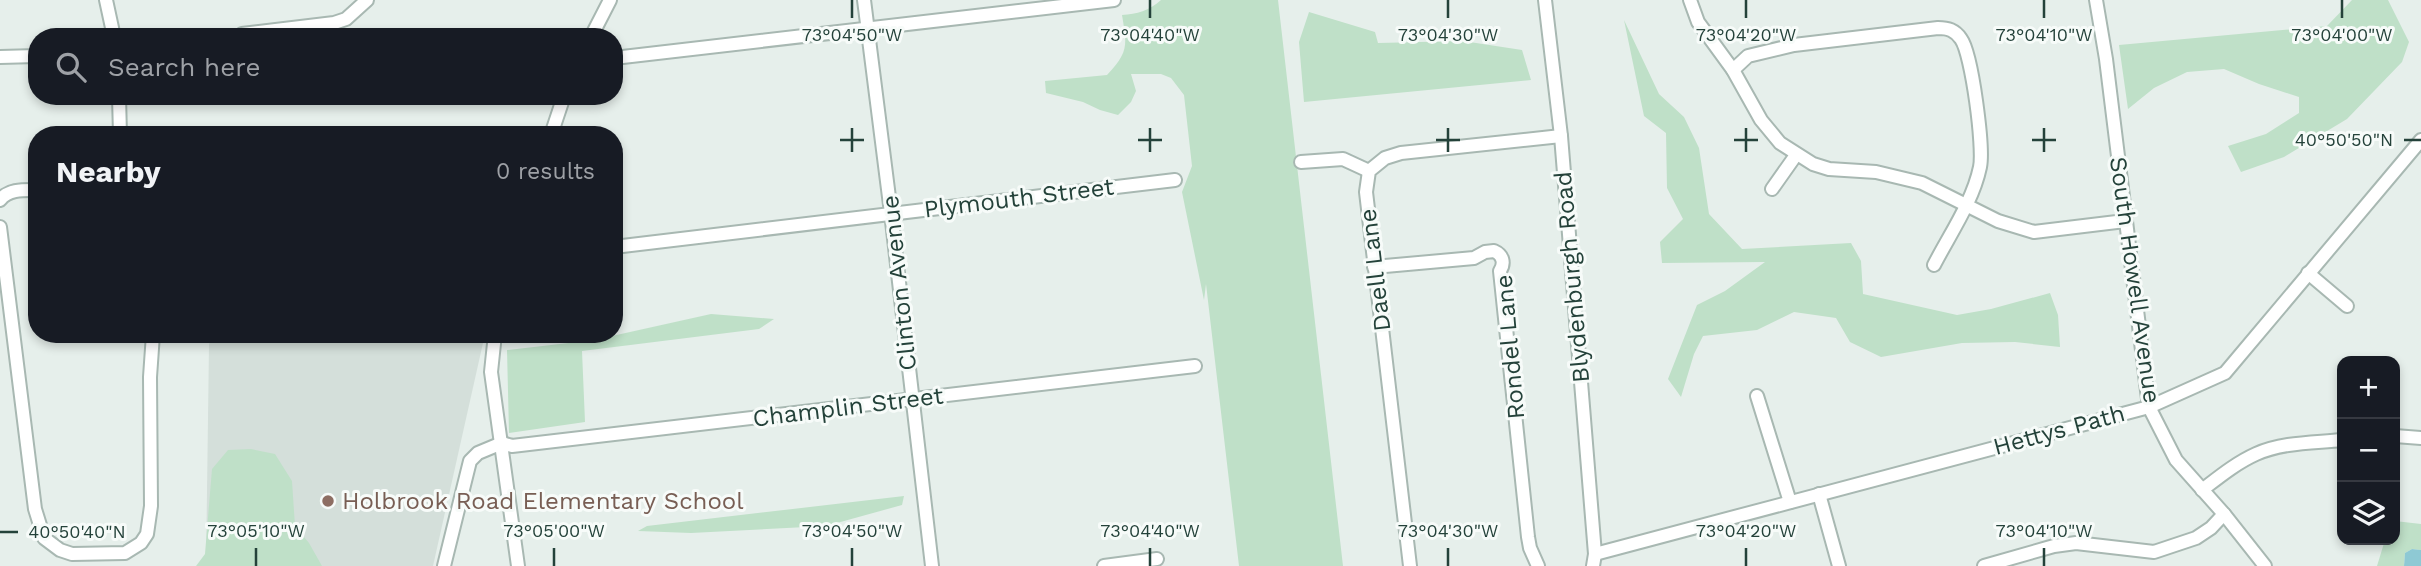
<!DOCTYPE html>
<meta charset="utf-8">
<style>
body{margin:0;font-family:"Work Sans",sans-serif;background:#242831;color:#f1f3f6}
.controls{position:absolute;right:21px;bottom:21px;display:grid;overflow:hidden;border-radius:14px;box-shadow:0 4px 10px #0003}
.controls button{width:63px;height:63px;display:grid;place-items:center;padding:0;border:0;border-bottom:2px solid #363941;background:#171b24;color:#f1f3f6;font:35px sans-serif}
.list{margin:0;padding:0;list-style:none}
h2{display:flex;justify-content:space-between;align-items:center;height:91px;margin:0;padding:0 28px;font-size:30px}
h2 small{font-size:23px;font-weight:400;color:#9ea1a6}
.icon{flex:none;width:38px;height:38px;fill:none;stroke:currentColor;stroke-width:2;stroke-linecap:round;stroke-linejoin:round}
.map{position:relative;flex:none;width:2421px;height:566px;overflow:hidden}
.search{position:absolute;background:#171b24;box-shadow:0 4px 10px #0003;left:28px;top:28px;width:595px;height:77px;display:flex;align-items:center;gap:18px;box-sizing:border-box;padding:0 24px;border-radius:28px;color:#9ea1a6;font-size:26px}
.panel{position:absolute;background:#171b24;box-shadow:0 4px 10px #0003;left:28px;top:126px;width:595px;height:217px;border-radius:28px}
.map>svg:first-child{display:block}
.built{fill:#d4dfda}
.green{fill:#bfe0c8}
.water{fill:#8ec9d4}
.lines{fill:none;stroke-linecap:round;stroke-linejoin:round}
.minor-casing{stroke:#a8b8b2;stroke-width:16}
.minor{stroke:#fff;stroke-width:12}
.ticks{fill:none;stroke:#24423a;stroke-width:2.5}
.education-dot{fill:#8d6e63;stroke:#f7fbf9;stroke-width:2.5}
.labels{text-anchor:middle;stroke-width:6;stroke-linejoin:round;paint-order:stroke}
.street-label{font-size:24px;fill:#24423a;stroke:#f7fbf9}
.education-label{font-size:24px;fill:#785e54;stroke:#f7fbf9;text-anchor:start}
.ticks-label{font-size:18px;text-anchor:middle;fill:#24423a;stroke:#f7fbf9;stroke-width:6;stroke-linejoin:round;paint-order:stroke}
</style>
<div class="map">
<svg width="2421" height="566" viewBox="0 0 2421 566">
<rect width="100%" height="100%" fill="#e6efeb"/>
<path class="built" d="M211,334H485L433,566H206L209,345Z"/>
<g class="green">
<path d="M1161,0H1278L1343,566H1239L1206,284L1204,300L1182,192L1192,166L1184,95L1171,78L1161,74H1131L1136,91L1131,102L1118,115L1100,110L1083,102L1046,93L1045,81L1107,75C1129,52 1127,45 1122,15C1137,14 1149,11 1161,0Z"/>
<path d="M2352,0H2388L2409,42L2402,62L2347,119L2284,157L2241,172L2228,146L2266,134L2299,113V97L2259,84L2224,69L2187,72L2154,88L2128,109L2119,45L2327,26Z"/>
<path d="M1309,12L1375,32L1378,43L1463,41L1522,50L1531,80L1304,102L1299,42Z"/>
<path d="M1624,20L1659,94L1684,117L1699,148L1709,214L1742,249L1851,243L1861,261L1863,294L1957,315L1991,309L2050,293L2058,315L2060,347L2015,342L1962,343L1881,357L1850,342L1836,318L1794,312L1757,330L1703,336L1694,354L1681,397L1668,379L1697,305L1725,291L1765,262L1662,263L1660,242L1683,219L1667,188L1666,133L1644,116Z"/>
<path d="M711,314L774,319L759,329L582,351L585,422L509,433L507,350L594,340Z"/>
<path d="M251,449L275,454L292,481L295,526L309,543L322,566H196L205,554L212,469L228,450Z"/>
<path d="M904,496L902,505L826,526L691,533L638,531L647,526Z"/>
<path d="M2395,521L2421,524V550L2412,549L2405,553L2404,566H2377L2385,540H2395Z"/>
</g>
<path class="water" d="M2412,549L2421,550V566H2404L2405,553Z"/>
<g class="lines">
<g class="minor-casing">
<g id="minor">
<path d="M106,0L114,37"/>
<path d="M864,0L891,213L932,566"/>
<path d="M1545,0L1561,136L1595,554L1593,566"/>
<path d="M1690,0L1698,22L1733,70L1761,120L1780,143L1813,164L1829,169L1876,172L1922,183L1998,221L2034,232L2125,221"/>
<path d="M2096,0L2106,59L2149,407L2176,460L2224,514L2265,566"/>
<path d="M242,34L334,23L346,19L367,0"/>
<path d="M591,37L610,0"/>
<path d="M0,57L37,56"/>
<path d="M614,58L1114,0"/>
<path d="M1733,70L1748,56L1794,45L1938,28C1948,28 1955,30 1961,39C1972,54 1984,148 1980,167C1973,201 1950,234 1934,265"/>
<path d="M119,96L120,135"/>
<path d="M551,135L564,96"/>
<path d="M1301,162L1343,159L1369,171"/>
<path d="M1772,189L1796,155"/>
<path d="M0,200C8,189 24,190 37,190"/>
<path d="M0,227L35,509L44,538L60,550L72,554L125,553L141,543L147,534L151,506L150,377L153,334"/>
<path d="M614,247L1175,180"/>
<path d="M1374,267L1474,258L1485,252L1494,251C1503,255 1505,263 1500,271L1528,537L1530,548L1538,566"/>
<path d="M2308,273L2347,306"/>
<path d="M495,334L491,372L518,566"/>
<path d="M1757,396L1790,502"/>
<path d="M2395,436L2421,438"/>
<path d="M502,443L512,446L1195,366"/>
<path d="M2202,490C2219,477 2236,463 2256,454C2283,442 2314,443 2342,440"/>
<path d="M1819,494L1839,566"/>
<path d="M1595,554L2149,407L2225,373L2421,140"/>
<path d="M444,566L470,461L478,453L502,443"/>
<path d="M1104,566L1157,559"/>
<path d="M1410,566L1366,192L1369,171L1385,158L1401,153L1561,136"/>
<path d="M1984,566L2054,546L2076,543L2154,552L2196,538L2211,528L2224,514"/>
</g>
</g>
<use href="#minor" class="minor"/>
</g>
<path class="ticks" d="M852,0V18M1150,0V18M1448,0V18M1746,0V18M2044,0V18M2342,0V18M852,128V152M1150,128V152M1448,128V152M1746,128V152M2044,128V152M840,140H864M1138,140H1162M1436,140H1460M1734,140H1758M2032,140H2056M2404,140H2421M0,532H18M256,548V566M554,548V566M852,548V566M1150,548V566M1448,548V566M1746,548V566M2044,548V566"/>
<circle class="education-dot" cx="328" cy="501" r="7"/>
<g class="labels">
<g class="street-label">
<text transform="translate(1019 198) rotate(-7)" y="8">Plymouth Street</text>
<text transform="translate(1375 270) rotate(-97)" y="8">Daell Lane</text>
<text transform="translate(1572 277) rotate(-95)" y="8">Blydenburgh Road</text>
<text transform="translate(2135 280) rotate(82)" y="8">South Howell Avenue</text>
<text transform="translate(899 283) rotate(-96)" y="8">Clinton Avenue</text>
<text transform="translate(1510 347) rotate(-95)" y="8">Rondel Lane</text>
<text transform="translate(848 407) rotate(-7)" y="8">Champlin Street</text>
<text transform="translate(2059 430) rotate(-15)" y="8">Hettys Path</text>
</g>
<g class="education-label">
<text x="342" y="509">Holbrook Road Elementary School</text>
</g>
</g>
<g class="ticks-label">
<text x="852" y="41">73°04'50"W</text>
<text x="1150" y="41">73°04'40"W</text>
<text x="1448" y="41">73°04'30"W</text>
<text x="1746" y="41">73°04'20"W</text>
<text x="2044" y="41">73°04'10"W</text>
<text x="2342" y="41">73°04'00"W</text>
<text x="2344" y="146">40°50'50"N</text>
<text x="256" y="537">73°05'10"W</text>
<text x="554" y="537">73°05'00"W</text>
<text x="852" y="537">73°04'50"W</text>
<text x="1150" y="537">73°04'40"W</text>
<text x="1448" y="537">73°04'30"W</text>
<text x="1746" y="537">73°04'20"W</text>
<text x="2044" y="537">73°04'10"W</text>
<text x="77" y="538">40°50'40"N</text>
</g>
</svg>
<div class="controls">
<button>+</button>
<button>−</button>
<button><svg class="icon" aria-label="layers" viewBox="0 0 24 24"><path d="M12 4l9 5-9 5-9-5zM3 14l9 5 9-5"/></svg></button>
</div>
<div class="search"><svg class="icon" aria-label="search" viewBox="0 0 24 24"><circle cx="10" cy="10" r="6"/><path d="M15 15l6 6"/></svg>Search here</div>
<section class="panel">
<h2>Nearby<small>0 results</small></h2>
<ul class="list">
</ul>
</section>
</div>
